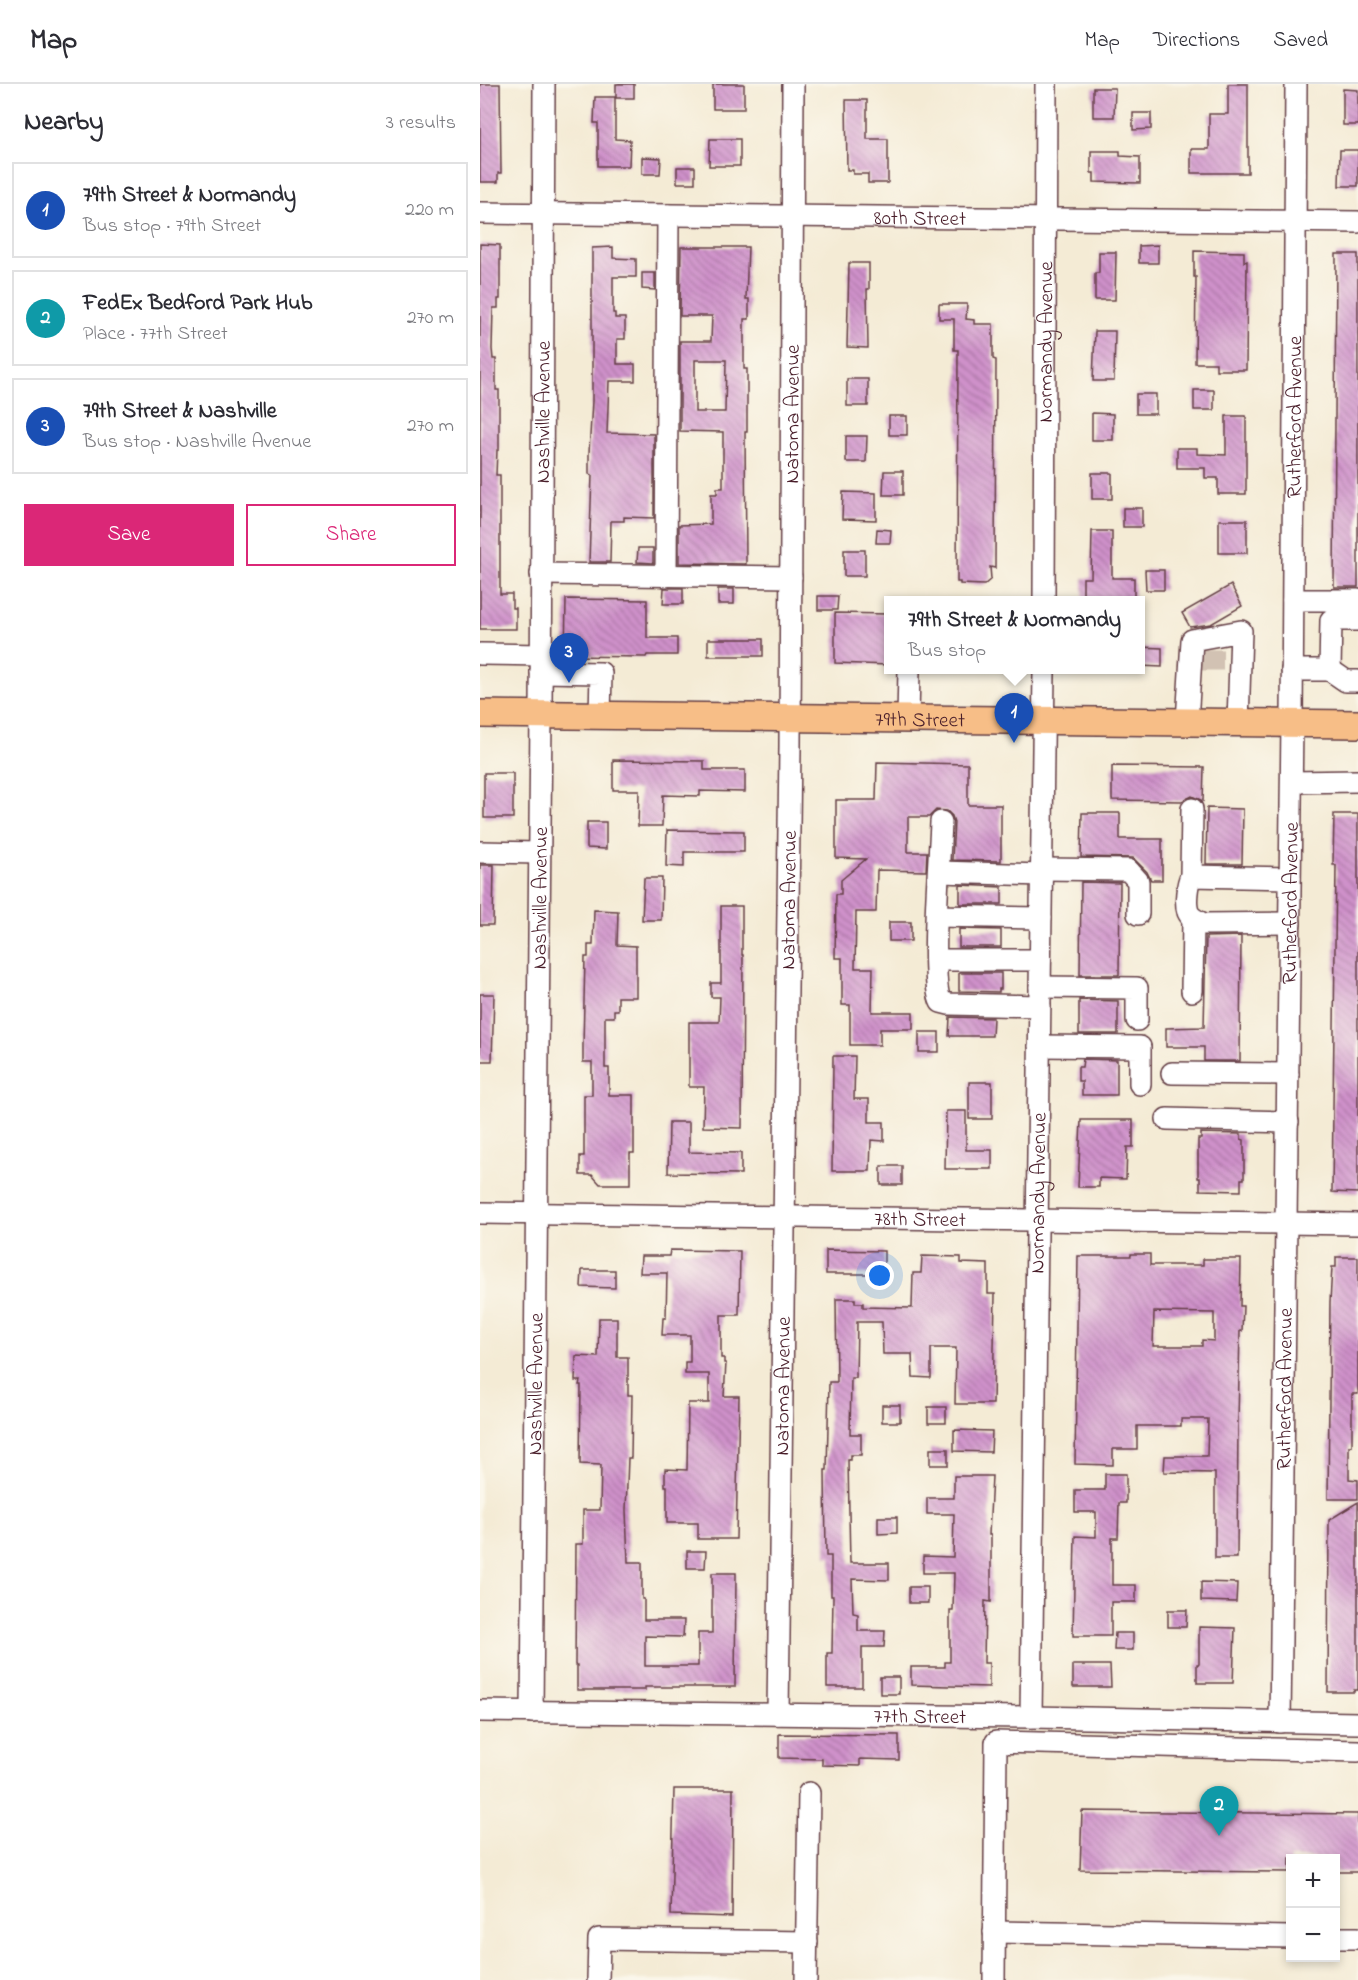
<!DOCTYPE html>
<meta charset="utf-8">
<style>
body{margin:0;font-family:"Indie Flower",sans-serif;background:#f7f7f7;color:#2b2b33}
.controls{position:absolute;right:18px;bottom:18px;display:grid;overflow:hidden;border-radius:0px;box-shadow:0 3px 9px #0003}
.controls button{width:54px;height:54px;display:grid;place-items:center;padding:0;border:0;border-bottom:2px solid #e1e1e2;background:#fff;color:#2b2b33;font:30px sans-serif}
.you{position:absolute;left:400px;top:1192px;width:21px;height:21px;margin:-15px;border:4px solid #fff;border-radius:50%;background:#1a73e8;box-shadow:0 0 0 9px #1a73e833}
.badge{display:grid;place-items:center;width:39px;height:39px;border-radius:50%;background:#db2777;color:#fff;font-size:20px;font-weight:700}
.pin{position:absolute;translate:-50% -50px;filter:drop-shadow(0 2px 3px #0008)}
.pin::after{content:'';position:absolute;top:32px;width:21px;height:18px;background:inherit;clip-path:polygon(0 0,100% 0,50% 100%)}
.popup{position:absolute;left:404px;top:512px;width:261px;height:78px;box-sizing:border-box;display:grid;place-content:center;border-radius:0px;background:#fff;filter:drop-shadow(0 2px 4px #0005);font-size:20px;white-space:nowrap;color:#7c7c81}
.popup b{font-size:22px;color:#2b2b33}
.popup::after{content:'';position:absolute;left:50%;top:100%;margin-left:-12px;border:12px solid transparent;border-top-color:#fff}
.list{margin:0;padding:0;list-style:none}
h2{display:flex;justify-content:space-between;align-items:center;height:78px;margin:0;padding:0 24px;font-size:26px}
h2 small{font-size:20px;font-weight:400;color:#7c7c81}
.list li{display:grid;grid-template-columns:39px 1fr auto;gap:18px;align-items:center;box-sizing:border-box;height:96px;margin:0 12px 12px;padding:0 12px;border:2px solid #e1e1e2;border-radius:0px}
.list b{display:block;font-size:22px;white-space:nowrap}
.list p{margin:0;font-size:20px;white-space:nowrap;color:#7c7c81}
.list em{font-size:20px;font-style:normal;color:#7c7c81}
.actions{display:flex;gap:12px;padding:18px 24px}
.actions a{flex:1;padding:14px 0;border:2px solid #db2777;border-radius:0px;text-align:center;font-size:21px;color:#db2777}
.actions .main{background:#db2777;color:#fff}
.map{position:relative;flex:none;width:878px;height:1896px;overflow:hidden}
header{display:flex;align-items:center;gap:36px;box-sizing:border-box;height:84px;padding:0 30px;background:#fff;border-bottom:2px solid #e1e1e2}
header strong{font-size:28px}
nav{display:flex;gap:33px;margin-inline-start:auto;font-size:21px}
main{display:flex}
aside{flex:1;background:#fff}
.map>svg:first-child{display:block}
.building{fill:url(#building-back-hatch);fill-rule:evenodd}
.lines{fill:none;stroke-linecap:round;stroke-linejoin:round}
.minor-tunnel{stroke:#d2c2b3;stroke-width:21;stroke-dasharray:21 10;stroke-linecap:butt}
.minor-casing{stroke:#643e44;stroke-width:24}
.major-casing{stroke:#643e44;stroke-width:30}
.minor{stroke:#fff;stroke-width:21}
.major{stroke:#f7be87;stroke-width:27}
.labels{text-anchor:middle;stroke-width:6;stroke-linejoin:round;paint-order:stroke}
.street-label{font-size:21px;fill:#4a1f2b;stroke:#fbf7ec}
</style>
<header>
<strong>Map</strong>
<nav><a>Map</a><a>Directions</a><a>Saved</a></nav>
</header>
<main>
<aside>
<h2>Nearby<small>3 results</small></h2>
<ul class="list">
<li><span class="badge" style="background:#1a4fb4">1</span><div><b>79th Street &amp; Normandy</b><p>Bus stop · 79th Street</p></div><em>220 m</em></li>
<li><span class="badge" style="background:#0f9aa8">2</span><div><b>FedEx Bedford Park Hub</b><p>Place · 77th Street</p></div><em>270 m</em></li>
<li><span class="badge" style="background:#1a4fb4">3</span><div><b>79th Street &amp; Nashville</b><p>Bus stop · Nashville Avenue</p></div><em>270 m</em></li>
</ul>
<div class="actions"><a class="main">Save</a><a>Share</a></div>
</aside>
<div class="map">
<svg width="878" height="1896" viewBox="0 0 878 1896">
<defs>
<pattern id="building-back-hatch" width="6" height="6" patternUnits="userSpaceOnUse" patternTransform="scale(1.5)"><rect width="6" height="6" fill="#cf91ca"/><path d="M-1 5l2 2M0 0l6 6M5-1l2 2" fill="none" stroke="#aa76a4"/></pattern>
</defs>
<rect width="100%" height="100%" fill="#fbf7ec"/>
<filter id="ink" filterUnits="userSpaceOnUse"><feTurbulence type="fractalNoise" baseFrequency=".0167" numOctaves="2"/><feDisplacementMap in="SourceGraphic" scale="12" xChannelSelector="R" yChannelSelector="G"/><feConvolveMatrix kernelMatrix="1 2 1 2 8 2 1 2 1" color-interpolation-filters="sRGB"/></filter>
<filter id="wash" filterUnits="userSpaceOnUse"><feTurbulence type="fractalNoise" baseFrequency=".008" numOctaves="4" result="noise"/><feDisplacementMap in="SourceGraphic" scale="24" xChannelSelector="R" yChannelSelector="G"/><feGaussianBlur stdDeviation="1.35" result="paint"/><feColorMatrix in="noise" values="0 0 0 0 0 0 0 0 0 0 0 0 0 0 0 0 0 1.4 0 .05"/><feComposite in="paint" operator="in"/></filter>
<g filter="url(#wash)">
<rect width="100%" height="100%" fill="#f4ebd5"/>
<g id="blocks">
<g class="building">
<path d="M0,0H20L21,89H18V98H0Z"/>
<rect x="136" y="0" width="18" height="14"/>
<rect x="233" y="0" width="31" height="25"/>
<path d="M748,0H768V89H711V65H729V30H748Z"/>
<path d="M613,4H635L634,33H613Z"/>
<path d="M863,5L878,6V41H863Z"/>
<path d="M115,13H135V55L150,56L149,82H118V39H114Z"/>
<path d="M366,16H387V55H408V99H388V90H373V86H367Z"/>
<path d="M653,29H671V45L653,46Z"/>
<path d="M230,55H260V82H229Z"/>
<path d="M860,66H878V102H859Z"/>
<path d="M611,67H640V72L660,73V99L614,98V89H611Z"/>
<path d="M162,73L181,74L180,90H162Z"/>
<rect x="197" y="83" width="18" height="16"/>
<path d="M0,160L20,161V215H18V224H13L12,265L13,275H16V306H19V366H17L16,391H20V510H32V524H36V545H0Z"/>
<path d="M678,161V179H659V162Z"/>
<path d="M133,163V174L156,175V193H133V229H135V234H145V255H137V280H155V297H129L127,349L174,350V434L144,433V437H131L130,478H109L112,391L109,390V369L112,317V164Z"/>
<path d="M201,163H268L266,215H269V235H264V285H267V348H265L266,480L199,479V441L231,440V410H237V404H243V348L200,347V257H231L232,232H200ZM215,276H246L245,328H215Z"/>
<path d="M714,167L764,168V178L767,177L766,286H736V279H715L716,193H714Z"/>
<path d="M619,168H636L635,216H615V189H619Z"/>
<path d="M856,170H878V503H854Z"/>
<path d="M369,179H389V205H387L388,264L367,263Z"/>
<path d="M162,189H175V206L162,205Z"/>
<path d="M459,220H487L486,235L494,236V240H513V275L516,276L515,484L510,483L511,495L504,501L480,500V498H477L478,266H474V235H459Z"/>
<path d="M615,247H635L634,297H613Z"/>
<rect x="367" y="295" width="21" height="27"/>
<rect x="714" y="306" width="20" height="20"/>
<rect x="656" y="310" width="20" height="20"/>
<path d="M612,329L633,330V356H612Z"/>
<rect x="409" y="332" width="18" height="19"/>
<path d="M746,332H766V410H738V394H725V384H697V364H717V370L746,371Z"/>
<path d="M366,352H387L386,378H366Z"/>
<path d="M404,387H423V411H403Z"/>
<rect x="612" y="389" width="20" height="26"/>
<path d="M363,408L396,409V436L362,435Z"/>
<rect x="643" y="424" width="19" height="19"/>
<rect x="739" y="436" width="28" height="33"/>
<path d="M397,445L411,446L410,459H396Z"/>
<path d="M612,447H632V494H654V516H603V494H611Z"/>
<path d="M158,464H173V479L157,478Z"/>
<rect x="364" y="466" width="21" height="26"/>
<path d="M665,486H684V506H666Z"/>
<path d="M751,501L762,522L731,540L710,543L702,529Z"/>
<path d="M184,504H203V520H183Z"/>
<rect x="238" y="505" width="16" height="15"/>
<path d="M338,512H358L357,526H338Z"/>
<path d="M86,515L167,516V554H197V571H167L166,573L85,572Z"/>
<path d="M355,529L408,530V581L355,579Z"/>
<rect x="228" y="555" width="55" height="17"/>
<path d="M660,563L682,564V583L660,582Z"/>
<path d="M133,676L224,677V686H265V708L220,707V712L183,711L182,742H158L159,706H133Z"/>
<path d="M397,678L488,680V721H521V777L472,776L474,738L472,732L467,727L456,726L449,733H428V768H447L446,787L397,786L396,828H376L375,884H393L392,928H433V945H400V961H370V921H362V874H355L356,810H361V796L386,775L356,774V716H396Z"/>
<path d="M632,682L724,683L723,717L712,712L702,717L632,716Z"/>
<rect x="4" y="689" width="29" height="45"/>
<path d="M727,724L763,725L762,780H726Z"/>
<path d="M602,729H640V755H682V796H671L667,788L653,774L601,773Z"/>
<path d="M854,730H878V1109L852,1108L856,781H853Z"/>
<path d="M107,738H126V765L107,764Z"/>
<path d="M187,746L264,747V768H204V783L186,782Z"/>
<path d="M0,781H14L13,841H0Z"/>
<path d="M164,794H182L181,836H162Z"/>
<path d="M601,798L640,799L639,891H600Z"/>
<path d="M480,801L522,803V820H480Z"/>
<path d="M241,822H262V871H263L262,1044L223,1043L224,1003H209V938H239L240,913H231V899H241Z"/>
<path d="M114,826L138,827L137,861L156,862V913H138V926H134V933H125V984H129V1011H154V1069H150V1100H120L112,1091H100V1072H104V1011H112V978H103V962L105,873H108V861H113Z"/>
<rect x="409" y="838" width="22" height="19"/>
<path d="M479,845L521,846V863H479Z"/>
<path d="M761,852L760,977H724V963H686V944L724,943L726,853Z"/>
<path d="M479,889H521V905H519V908L479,907Z"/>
<path d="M0,910H14L12,977H0Z"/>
<path d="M599,916L638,917V950H599Z"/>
<path d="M470,933L513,934L512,952H469Z"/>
<rect x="439" y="948" width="20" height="20"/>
<path d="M353,972H375L374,1015H389V1038H404V1057L391,1056L390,1087H352Z"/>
<path d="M603,975L637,976V1011H602V997H598V983H602Z"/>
<rect x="489" y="998" width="23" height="37"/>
<path d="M466,1027H486V1066H512V1085H465Z"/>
<path d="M601,1036H653V1063H647L646,1095L619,1094V1103H598Z"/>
<path d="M189,1038H209V1068L261,1069V1090L188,1089Z"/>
<path d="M721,1049L761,1050V1055L764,1056V1095H761V1107L720,1106V1094H718V1055H721Z"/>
<rect x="401" y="1082" width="21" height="19"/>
<path d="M190,1166L260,1167L259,1231H241V1274H244V1279H246L244,1312H259L256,1455H218V1439H187V1402H185V1385L207,1386L208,1319H229V1290H205V1278H210V1251H182L183,1234H186L187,1189H160L161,1172H189Z"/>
<path d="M346,1166L404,1167V1190H346Z"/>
<path d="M651,1170H670V1181H723V1175H761L760,1222H763L762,1247H760L758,1336L757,1474H735V1389L684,1388L685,1372H727L728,1335H701V1342H657V1365H633V1381L595,1380L598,1172H651ZM674,1228L734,1229V1257L722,1256V1262H673Z"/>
<path d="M442,1172L481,1173V1179L508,1180V1210H515L513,1320H475L476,1264H451V1294L433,1293L432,1270H403L402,1238H377L376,1294H371L370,1350H381V1371H370V1376H368L370,1479H409V1496L372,1495L373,1529L378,1530V1547H405L404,1563H382V1603H347V1569H352L353,1512H351V1472H346L345,1386H347L349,1298H357L356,1215H375V1219H383V1223L432,1224L433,1189H441Z"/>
<path d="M856,1173H878V1310H872V1362H869V1395L878,1396V1415H848L850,1218L852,1183H856Z"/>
<path d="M102,1186H135V1204L101,1203Z"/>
<path d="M119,1234H137V1273H148V1311H152L151,1374H148L146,1426L148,1478H162V1515H164V1536H204L203,1553L165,1552V1582H218V1549H232V1489H256L255,1603H165V1606H97V1581H95L96,1460H103V1426H120L121,1381L100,1380L101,1301H99L100,1297H95L96,1272L118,1273Z"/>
<rect x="402" y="1321" width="18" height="17"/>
<rect x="448" y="1323" width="18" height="16"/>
<path d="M474,1346L512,1347L511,1368L474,1367Z"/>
<rect x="450" y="1365" width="18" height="16"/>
<path d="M625,1390H646V1419H639L638,1454H632V1501H656V1518H631V1552H593L595,1452L616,1453V1428H595V1406H625Z"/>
<path d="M474,1392H512L509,1451H511V1518L505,1517L504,1579H509V1603L431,1601V1583H465V1578H470V1526H473L474,1489H443V1472L473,1473L474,1430H447V1414H474Z"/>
<path d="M878,1418V1606H874V1608H848L849,1436Z"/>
<path d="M398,1433H417V1449L398,1450Z"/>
<path d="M207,1467H226L225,1484H207Z"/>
<path d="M721,1498L757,1499L756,1518L721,1517Z"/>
<rect x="429" y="1503" width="19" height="16"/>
<path d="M688,1526H707L706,1543H688Z"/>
<path d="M719,1543L755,1544L753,1599H717V1580H719Z"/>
<path d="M635,1549H653V1566H634Z"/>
<path d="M593,1581H630L631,1603H593Z"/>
<rect x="400" y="1593" width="19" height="17"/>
<path d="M299,1650L419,1651V1676L380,1675V1682L342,1681V1675L299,1674Z"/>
<path d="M194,1705H253L252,1833L191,1831Z"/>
<path d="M602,1727L878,1730V1788H855V1774H810V1788L600,1786Z"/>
</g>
</g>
</g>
<g filter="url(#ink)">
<use href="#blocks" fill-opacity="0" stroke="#643e44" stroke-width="1.5"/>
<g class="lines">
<path class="minor-tunnel" d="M722,576H743"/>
<g class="minor-casing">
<g id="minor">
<path id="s1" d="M0,129L878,138"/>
<path d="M61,490L311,493"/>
<path d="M186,492L188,131"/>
<path id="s2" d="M564,516L566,0"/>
<path d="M813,516H878"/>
<path d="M0,570L61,571"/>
<path d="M812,586H850L851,536H878"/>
<path d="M850,586L866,597H878"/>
<path d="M61,588L121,589L120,632"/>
<path d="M428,635L429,586"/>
<path d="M707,638L712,556L761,547L758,639"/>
<path d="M812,698L878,697"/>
<path d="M461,738C460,770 449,896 461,918L469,920L560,922"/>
<path d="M0,768L58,769"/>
<path d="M562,785L648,786L658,797V830"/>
<path d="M459,788L561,791"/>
<path d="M711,792L712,725"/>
<path d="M458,832L561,834"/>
<path d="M810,839L724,840C718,837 711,835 708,828C705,819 707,800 711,792L810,794"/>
<path d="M456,876H560"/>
<path d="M560,903L657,904V936"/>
<path d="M712,907L713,835"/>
<path d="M559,962L660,963V1000"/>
<path d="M692,989L808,990"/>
<path d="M687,1035L808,1038"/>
<path id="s3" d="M0,1129L878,1140"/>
<path id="s4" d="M0,1627L551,1633L878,1639"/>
<path id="s5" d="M52,1628L61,631L64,0"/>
<path id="s6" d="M298,1630L310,663L313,0"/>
<path id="s7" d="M551,1633L564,586"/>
<path id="s8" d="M800,1638L812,639L816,0"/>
<path d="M514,1848L810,1853"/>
<path d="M856,1854H878"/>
<path d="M118,1896L119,1855L327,1858"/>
<path d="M326,1896L329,1709"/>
<path d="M514,1896L516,1658L878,1667"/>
</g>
</g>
<g class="major-casing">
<g id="major">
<path id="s9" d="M0,630L878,640"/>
</g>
</g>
<use href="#minor" class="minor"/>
<use href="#major" class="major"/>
</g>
</g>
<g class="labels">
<g class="street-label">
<text dy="7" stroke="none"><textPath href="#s1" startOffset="440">80th Street</textPath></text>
<text dy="7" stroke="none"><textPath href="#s2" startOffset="258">Normandy Avenue</textPath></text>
<text dy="7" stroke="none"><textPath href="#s5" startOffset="1300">Nashville Avenue</textPath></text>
<text dy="7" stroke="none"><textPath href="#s6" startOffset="1300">Natoma Avenue</textPath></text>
<text dy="7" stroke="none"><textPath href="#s8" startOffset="1305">Rutherford Avenue</textPath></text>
<text dy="7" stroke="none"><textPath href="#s9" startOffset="440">79th Street</textPath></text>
<text dy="7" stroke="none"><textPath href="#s5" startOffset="814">Nashville Avenue</textPath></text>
<text dy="7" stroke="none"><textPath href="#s6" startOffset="814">Natoma Avenue</textPath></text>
<text dy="7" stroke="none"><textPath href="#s8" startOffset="819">Rutherford Avenue</textPath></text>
<text dy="7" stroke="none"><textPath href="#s7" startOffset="524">Normandy Avenue</textPath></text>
<text dy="7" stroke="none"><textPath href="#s3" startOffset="440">78th Street</textPath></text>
<text dy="7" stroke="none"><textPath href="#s5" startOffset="328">Nashville Avenue</textPath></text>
<text dy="7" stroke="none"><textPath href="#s6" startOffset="328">Natoma Avenue</textPath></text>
<text dy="7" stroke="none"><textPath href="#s8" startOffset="333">Rutherford Avenue</textPath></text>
<text dy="7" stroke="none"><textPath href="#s4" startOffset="440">77th Street</textPath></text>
</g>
</g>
</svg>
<div class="controls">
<button>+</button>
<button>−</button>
</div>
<div class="you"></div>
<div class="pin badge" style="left:534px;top:659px;background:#1a4fb4">1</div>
<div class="popup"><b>79th Street &amp; Normandy</b>Bus stop</div>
<div class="pin badge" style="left:739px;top:1752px;background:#0f9aa8">2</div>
<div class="pin badge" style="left:89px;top:599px;background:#1a4fb4">3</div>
</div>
</main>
